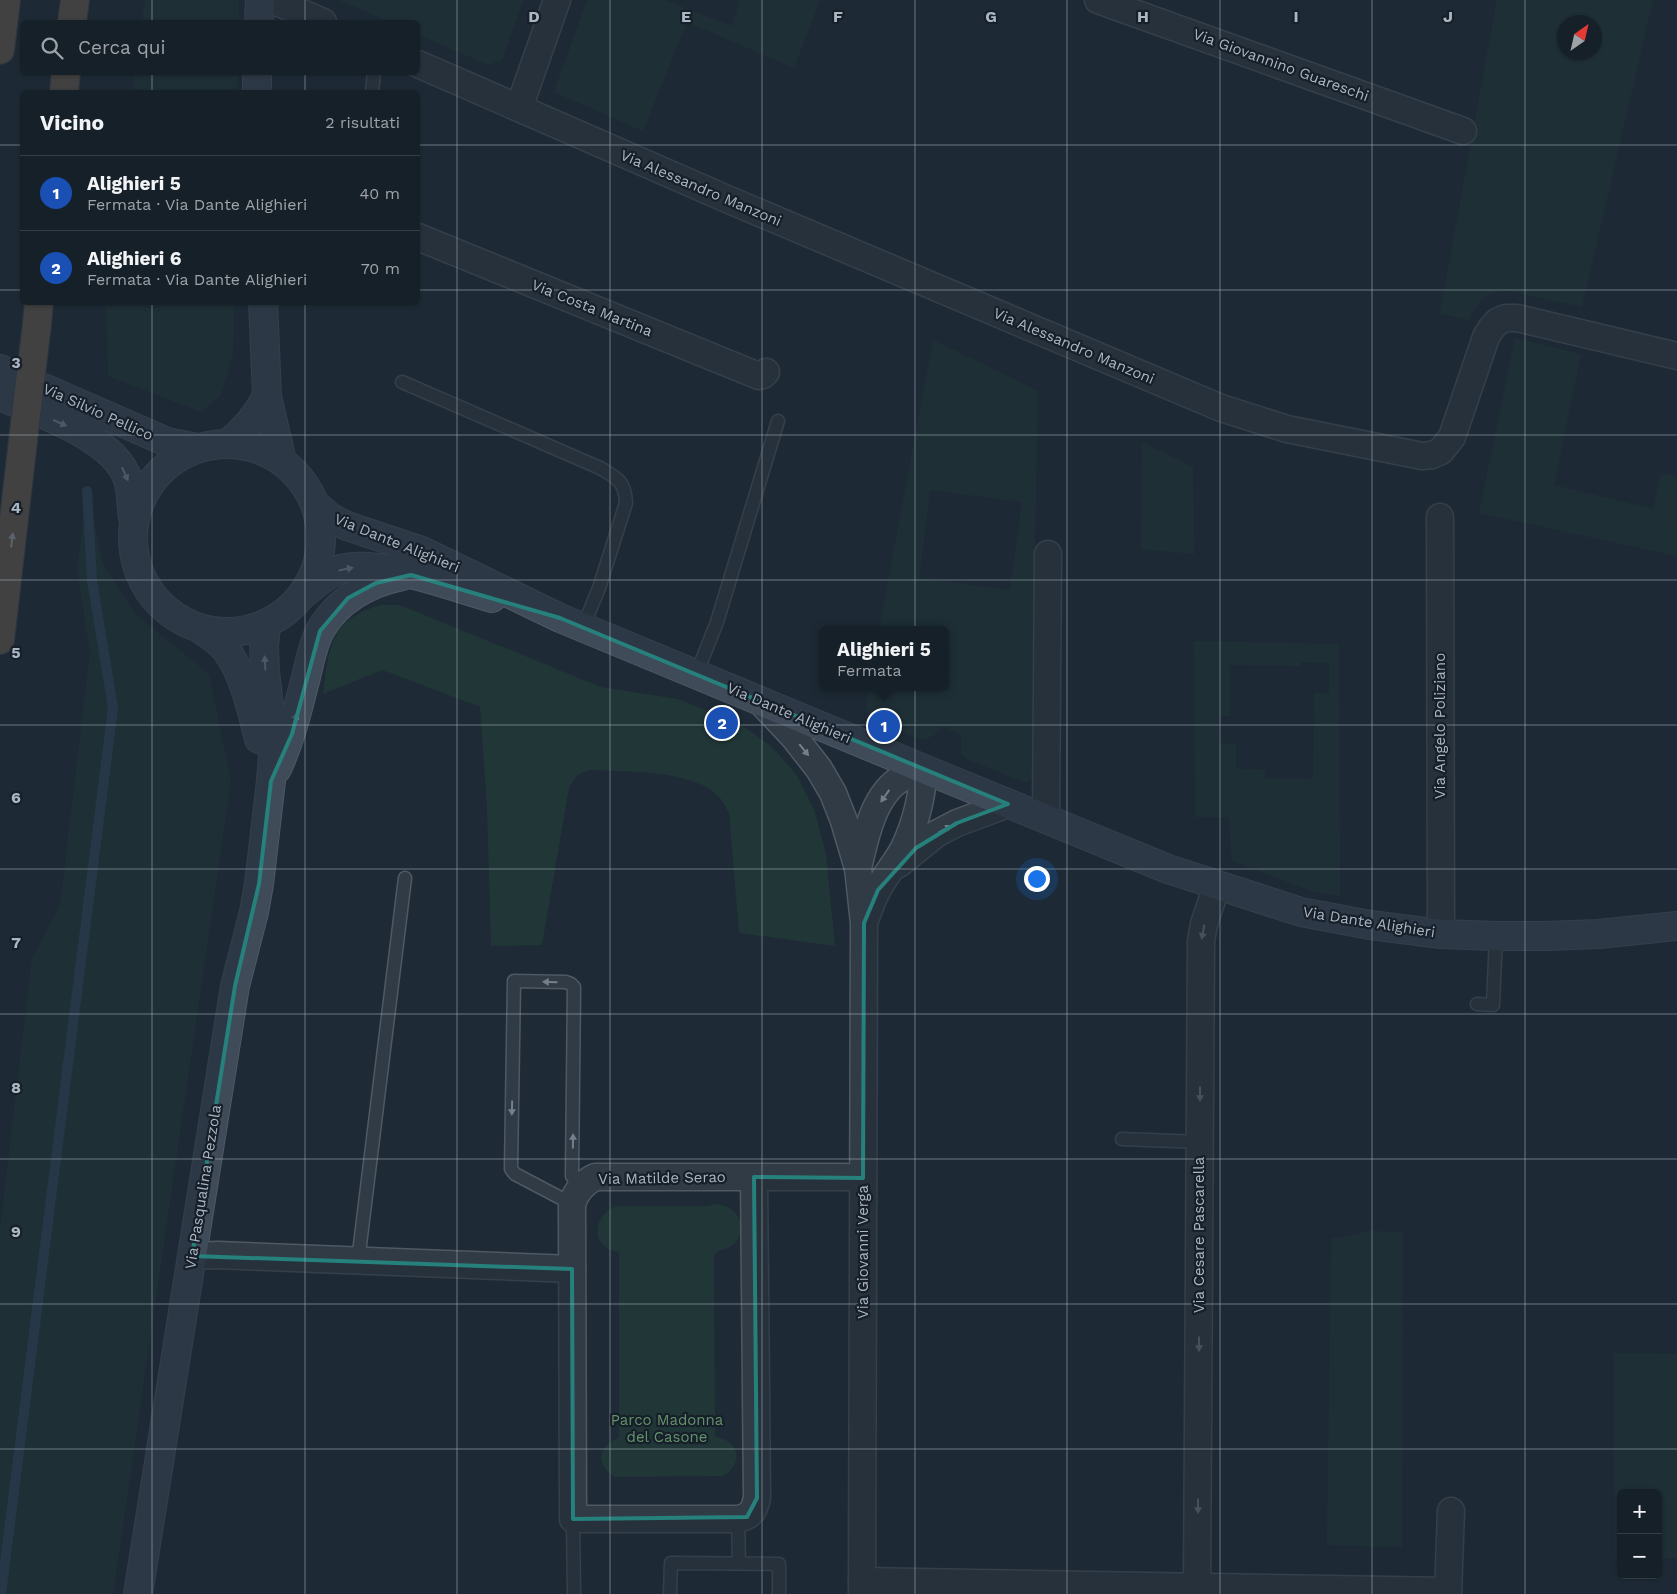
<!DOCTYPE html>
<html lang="it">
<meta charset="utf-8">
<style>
body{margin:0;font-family:"Work Sans",sans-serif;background:#232d34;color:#f1f3f6}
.controls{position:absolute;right:15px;bottom:15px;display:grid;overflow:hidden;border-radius:8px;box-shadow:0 1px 4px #0004}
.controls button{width:45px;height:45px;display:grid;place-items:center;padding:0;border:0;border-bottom:1px solid #353e45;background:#162028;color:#f1f3f6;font:25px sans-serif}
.compass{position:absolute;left:1557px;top:15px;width:45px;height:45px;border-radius:50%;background:#162028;box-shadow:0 1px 4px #0004;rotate:34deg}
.you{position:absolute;left:1036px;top:878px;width:18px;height:18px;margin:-12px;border:4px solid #fff;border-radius:50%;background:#1a73e8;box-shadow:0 0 0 8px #1a73e833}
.badge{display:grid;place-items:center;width:32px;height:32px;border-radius:50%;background:#7ab5f9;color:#fff;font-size:16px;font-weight:700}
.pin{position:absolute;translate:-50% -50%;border:2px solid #fff;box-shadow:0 1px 5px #0006}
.popup{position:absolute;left:819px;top:626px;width:130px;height:65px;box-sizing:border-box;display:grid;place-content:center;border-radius:8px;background:#162028;filter:drop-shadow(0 1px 4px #0005);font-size:16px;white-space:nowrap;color:#9ea3a8}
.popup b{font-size:19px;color:#f1f3f6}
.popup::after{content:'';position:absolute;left:50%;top:100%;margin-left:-10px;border:10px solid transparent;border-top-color:#162028}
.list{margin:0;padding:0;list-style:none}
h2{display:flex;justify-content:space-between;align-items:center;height:65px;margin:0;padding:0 20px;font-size:21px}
h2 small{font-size:16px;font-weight:400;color:#9ea3a8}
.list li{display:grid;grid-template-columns:32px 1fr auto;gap:15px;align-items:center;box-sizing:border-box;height:75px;padding:0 20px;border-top:1px solid #353e45}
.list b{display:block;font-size:19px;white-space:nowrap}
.list p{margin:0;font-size:16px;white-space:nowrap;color:#9ea3a8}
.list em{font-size:16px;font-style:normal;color:#9ea3a8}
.icon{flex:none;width:28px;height:28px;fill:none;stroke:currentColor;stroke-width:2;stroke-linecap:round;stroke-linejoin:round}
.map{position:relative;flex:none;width:1677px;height:1594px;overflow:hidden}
.search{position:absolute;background:#162028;box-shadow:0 1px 4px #0004;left:20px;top:20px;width:400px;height:55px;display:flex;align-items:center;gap:12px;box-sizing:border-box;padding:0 18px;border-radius:8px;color:#9ea3a8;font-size:19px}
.panel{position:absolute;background:#162028;box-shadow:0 1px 4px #0004;left:20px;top:90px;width:400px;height:215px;border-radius:8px}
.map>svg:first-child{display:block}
.green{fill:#213737;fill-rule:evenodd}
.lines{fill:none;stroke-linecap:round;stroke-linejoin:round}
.stream{stroke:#31475d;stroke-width:10}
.lane-casing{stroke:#4f5964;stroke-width:15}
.street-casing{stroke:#4f5964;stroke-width:29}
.secondary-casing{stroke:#4f5964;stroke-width:30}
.highway-casing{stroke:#3c4650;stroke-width:30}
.lane{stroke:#313b46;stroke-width:12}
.street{stroke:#313b46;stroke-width:26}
.secondary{stroke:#3f4b59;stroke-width:28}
.highway{stroke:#6c5e4e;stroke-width:28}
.highway-bridge-casing{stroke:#3c4650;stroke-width:30;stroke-linecap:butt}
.highway-bridge{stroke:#6c5e4e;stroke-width:28}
.oneway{fill:#85919e}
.oneway2{fill:#a2a9b1}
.oneway3{fill:#747f8b}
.marked{fill:none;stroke:#26807b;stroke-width:4;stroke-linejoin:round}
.grid{fill:none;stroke:#abb6c3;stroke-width:1;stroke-opacity:0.55}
.labels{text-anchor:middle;stroke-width:4.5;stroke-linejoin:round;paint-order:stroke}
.street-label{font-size:15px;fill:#abb6c3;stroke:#17202a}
.park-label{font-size:15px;fill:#63936a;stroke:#17202a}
.grid-label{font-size:16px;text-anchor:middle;font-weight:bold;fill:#abb6c3;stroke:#17202a;stroke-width:4.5;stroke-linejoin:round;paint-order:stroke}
</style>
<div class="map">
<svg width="1677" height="1594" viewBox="0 0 1677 1594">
<rect width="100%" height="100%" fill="#1e2a35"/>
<g class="green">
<path d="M145,0H239V22H142Z"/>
<path d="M339,0H523L502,60L488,65L418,34V22H390Z"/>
<path d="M587,0H664L732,26L740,0H820L794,68L687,22L643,131L554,92Z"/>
<path d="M1497,0H1653L1582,307L1504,290C1484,294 1478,301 1469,320L1440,313ZM1564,22H1594V52H1564Z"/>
<path d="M135,73H238L237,92H133Z"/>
<path d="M106,303H234L233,354L221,395L201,412L108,376Z"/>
<path d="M1515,338L1581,354L1554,485L1653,509L1661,473L1677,476L1676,522H1677V556L1479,513Z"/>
<path d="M933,340L1038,391L1035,539L1034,771L1032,779L1025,783L967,759L961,754V734L944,727L933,736L922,740L873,720L866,709L869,687H945V630H879ZM930,490L1022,502L1010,590L919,578Z"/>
<path d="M1142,442L1193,467L1194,554L1141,549Z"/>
<path d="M87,491L103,564L135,614L209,674L231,781L113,1594H0V1229L32,958L60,906L90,652L77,569Z"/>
<path d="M381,605H400L601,687L678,699L740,724L771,746L796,774L814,809L826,853L835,946L739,933L729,813C726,808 723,801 719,797C693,769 625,772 589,770L577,775L569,788L542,945L491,946L487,808L480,707L382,670L323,694C329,648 330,619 381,605Z"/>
<path d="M1194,641L1339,644L1340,896L1312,891L1232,861L1229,817H1195ZM1301,662L1329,663V693H1314L1313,779L1265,778V770L1236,769V744L1219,743L1220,716H1230V665L1301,666Z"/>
<path d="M714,1204C748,1205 751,1247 718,1251L714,1256L715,1437C739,1439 745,1465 722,1476L615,1477C595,1466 597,1445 619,1438V1252C590,1249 591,1215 617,1206H708Z"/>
<path d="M1371,1231L1403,1232L1402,1547L1327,1545L1331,1239Z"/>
<path d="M1614,1353L1677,1354V1558H1658V1493H1621V1558H1614Z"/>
</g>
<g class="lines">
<path class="stream" d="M1,1594L113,708L92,580L87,491"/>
<g class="lane-casing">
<g id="lane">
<path d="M372,92L374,72"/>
<path d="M402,382L600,468C617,478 625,481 626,503L599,588L583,627"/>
<path d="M696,675L717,622L778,421"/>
<path d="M1477,1004L1493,1005L1496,936"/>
<path d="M1122,1139L1200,1142"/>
<path d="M572,1204L515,1174L511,1169L514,981L566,982L571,984L574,987L572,1176L580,1188"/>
<path d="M358,1261L405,878"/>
<path d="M573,1519L574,1594"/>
<path d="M738,1519L739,1563"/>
<path d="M670,1594L671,1563L779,1564V1594"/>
</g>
</g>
<g class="street-casing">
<g id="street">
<path d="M272,0L323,22"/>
<path d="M1098,0L1463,131"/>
<path d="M418,64L727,199L1221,408L1287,429L1422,456L1432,455L1441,451L1452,437L1486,337L1491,329L1497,322L1506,318H1517L1677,356"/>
<path d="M519,108L557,0"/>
<path d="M418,237L759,376L763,375L766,372"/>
<path d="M1440,517L1441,934"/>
<path d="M760,701L794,737L819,769L833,793L844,821L858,868L864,923L862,1594"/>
<path d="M1046,819L1048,554"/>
<path d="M899,864L936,834L957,823L1008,804"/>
<path d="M858,868C865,839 873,794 902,778C909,775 917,772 924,769C922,797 916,823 904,848C896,863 884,877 877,891C872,900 869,910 865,920"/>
<path d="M754,1177L757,1498C754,1511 751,1516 738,1519H573L572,1204C576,1191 583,1183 595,1177H844L863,1178"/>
<path d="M192,1256L218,1255L572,1269"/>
<path d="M862,1581L1448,1591"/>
<path d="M1197,1587L1201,941L1204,924L1217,885"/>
<path d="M1448,1594L1451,1511"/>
</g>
</g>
<g class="secondary-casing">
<g id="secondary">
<path d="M259,22L260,0"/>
<path d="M257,92V72"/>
<path d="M263,302L267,396L282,461"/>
<path d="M0,369L167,442L197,448"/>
<path d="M0,396C37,412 116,438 128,480C132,492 131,506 133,518"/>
<circle cx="227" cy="538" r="94"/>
<path d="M227,444C245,430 257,416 267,396"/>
<path d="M316,505L331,518L347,526L422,551L560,618L941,776L1168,869L1301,912L1370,925L1441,934L1496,936H1545L1599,934L1677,926"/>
<path d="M306,592C316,584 326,575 338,570C375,557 453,587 492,598"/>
<path d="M202,630C211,636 220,642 226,650C244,673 252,712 259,739"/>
<path d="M277,769C291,739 298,708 306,677C310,661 313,643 321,629C339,599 369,583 402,576"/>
<path d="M138,1594L235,986L254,912L259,884L271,781L273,756L272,729L265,672L264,646L266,625"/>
</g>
</g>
<g class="highway-casing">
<g id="highway">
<path d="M72,22L75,0"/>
<path d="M0,50L6,0"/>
<path d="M64,92L66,72"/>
<path d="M37,324L39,302"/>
<path d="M0,640L24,432"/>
</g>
</g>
<use href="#lane" class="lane"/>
<use href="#street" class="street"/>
<use href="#secondary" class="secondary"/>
<use href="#highway" class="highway"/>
<g class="highway-bridge-casing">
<path id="highway-bridge" d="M24,432L37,324"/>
</g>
<use href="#highway-bridge" class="highway-bridge"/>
</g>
<defs><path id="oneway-solid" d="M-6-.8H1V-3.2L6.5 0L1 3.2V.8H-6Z" transform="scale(1.25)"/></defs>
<g class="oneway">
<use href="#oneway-solid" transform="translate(60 423) rotate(24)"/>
<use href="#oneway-solid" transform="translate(125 474) rotate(66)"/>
<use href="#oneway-solid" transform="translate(346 569) rotate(-11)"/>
<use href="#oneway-solid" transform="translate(265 663) rotate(-93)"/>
<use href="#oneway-solid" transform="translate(295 720) rotate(-75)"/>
</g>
<use class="oneway2" href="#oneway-solid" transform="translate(12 540) rotate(-83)"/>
<g class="oneway3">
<use href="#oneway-solid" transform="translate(804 750) rotate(51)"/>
<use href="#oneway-solid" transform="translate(885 796) rotate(125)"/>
<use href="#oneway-solid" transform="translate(945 829) rotate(-28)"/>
<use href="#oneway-solid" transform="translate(1203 932) rotate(100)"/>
<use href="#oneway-solid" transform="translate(550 982) rotate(-179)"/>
<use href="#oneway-solid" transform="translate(1200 1094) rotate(90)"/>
<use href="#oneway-solid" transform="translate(512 1108) rotate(91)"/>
<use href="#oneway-solid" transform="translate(573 1141) rotate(-89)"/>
<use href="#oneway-solid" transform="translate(1199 1344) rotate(90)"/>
<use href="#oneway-solid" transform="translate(1198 1506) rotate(90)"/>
</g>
<path d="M0 0H1677V1594H0ZM411,575L560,618L1008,804L957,823L916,848L878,890L864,923L863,1178L754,1177L757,1498L747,1517L573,1519L572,1269L192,1256L235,986L259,884L271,781L292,734L320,631L348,598L376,583Z" fill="#1e2a35" fill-opacity=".55" fill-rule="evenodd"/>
<path class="marked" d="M411,575L560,618L1008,804L957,823L916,848L878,890L864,923L863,1178L754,1177L757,1498L747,1517L573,1519L572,1269L192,1256L235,986L259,884L271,781L292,734L320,631L348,598L376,583Z"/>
<path class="grid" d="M152,0V22M305,0V22M457,0V1594M610,0V1594M762,0V1594M915,0V1594M1067,0V1594M1220,0V1594M1372,0V1594M1525,0V1594M152,72V92M305,72V92M0,145H22M418,145H1677M0,290H22M418,290H1677M152,302V1594M305,302V1594M0,435H1677M0,580H1677M0,725H1677M0,869H1677M0,1014H1677M0,1159H1677M0,1304H1677M0,1449H1677"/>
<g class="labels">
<g class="street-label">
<text transform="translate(1281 65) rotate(20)" y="5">Via Giovannino Guareschi</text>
<text transform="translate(701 188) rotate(23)" y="5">Via Alessandro Manzoni</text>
<text transform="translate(592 308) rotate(22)" y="5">Via Costa Martina</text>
<text transform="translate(1074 346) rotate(23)" y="5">Via Alessandro Manzoni</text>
<text transform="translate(98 412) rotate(24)" y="5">Via Silvio Pellico</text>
<text transform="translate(397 543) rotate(22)" y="5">Via Dante Alighieri</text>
<text transform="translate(789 713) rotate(23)" y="5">Via Dante Alighieri</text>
<text transform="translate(1440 726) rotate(-90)" y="5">Via Angelo Poliziano</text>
<text transform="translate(1369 922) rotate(9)" y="5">Via Dante Alighieri</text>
<text transform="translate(662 1178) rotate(-1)" y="5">Via Matilde Serao</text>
<text transform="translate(203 1187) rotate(-81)" y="5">Via Pasqualina Pezzola</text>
<text transform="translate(1199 1235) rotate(-90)" y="5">Via Cesare Pascarella</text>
<text transform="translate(863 1252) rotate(-90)" y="5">Via Giovanni Verga</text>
</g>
<g class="park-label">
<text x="667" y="1425">Parco Madonna<tspan x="667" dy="17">del Casone</tspan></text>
</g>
</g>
<g class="grid-label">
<text x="534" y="22">D</text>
<text x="686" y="22">E</text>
<text x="838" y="22">F</text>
<text x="991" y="22">G</text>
<text x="1143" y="22">H</text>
<text x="1296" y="22">I</text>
<text x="1448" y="22">J</text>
<text x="16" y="368">3</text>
<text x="16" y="513">4</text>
<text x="16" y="658">5</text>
<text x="16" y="803">6</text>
<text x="16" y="948">7</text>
<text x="16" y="1093">8</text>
<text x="16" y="1237">9</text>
</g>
</svg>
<div class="controls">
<button>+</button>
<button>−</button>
</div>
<svg class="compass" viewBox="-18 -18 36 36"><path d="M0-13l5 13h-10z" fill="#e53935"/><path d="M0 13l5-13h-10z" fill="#9ea3a8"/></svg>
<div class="you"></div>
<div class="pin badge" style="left:884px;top:726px;background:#1a4fb4">1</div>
<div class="popup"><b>Alighieri 5</b>Fermata</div>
<div class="pin badge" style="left:722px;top:723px;background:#1a4fb4">2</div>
<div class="search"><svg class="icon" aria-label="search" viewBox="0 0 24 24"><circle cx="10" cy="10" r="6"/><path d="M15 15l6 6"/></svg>Cerca qui</div>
<section class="panel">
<h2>Vicino<small>2 risultati</small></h2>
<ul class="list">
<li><span class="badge" style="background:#1a4fb4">1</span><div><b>Alighieri 5</b><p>Fermata · Via Dante Alighieri</p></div><em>40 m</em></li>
<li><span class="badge" style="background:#1a4fb4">2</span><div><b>Alighieri 6</b><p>Fermata · Via Dante Alighieri</p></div><em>70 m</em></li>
</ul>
</section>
</div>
